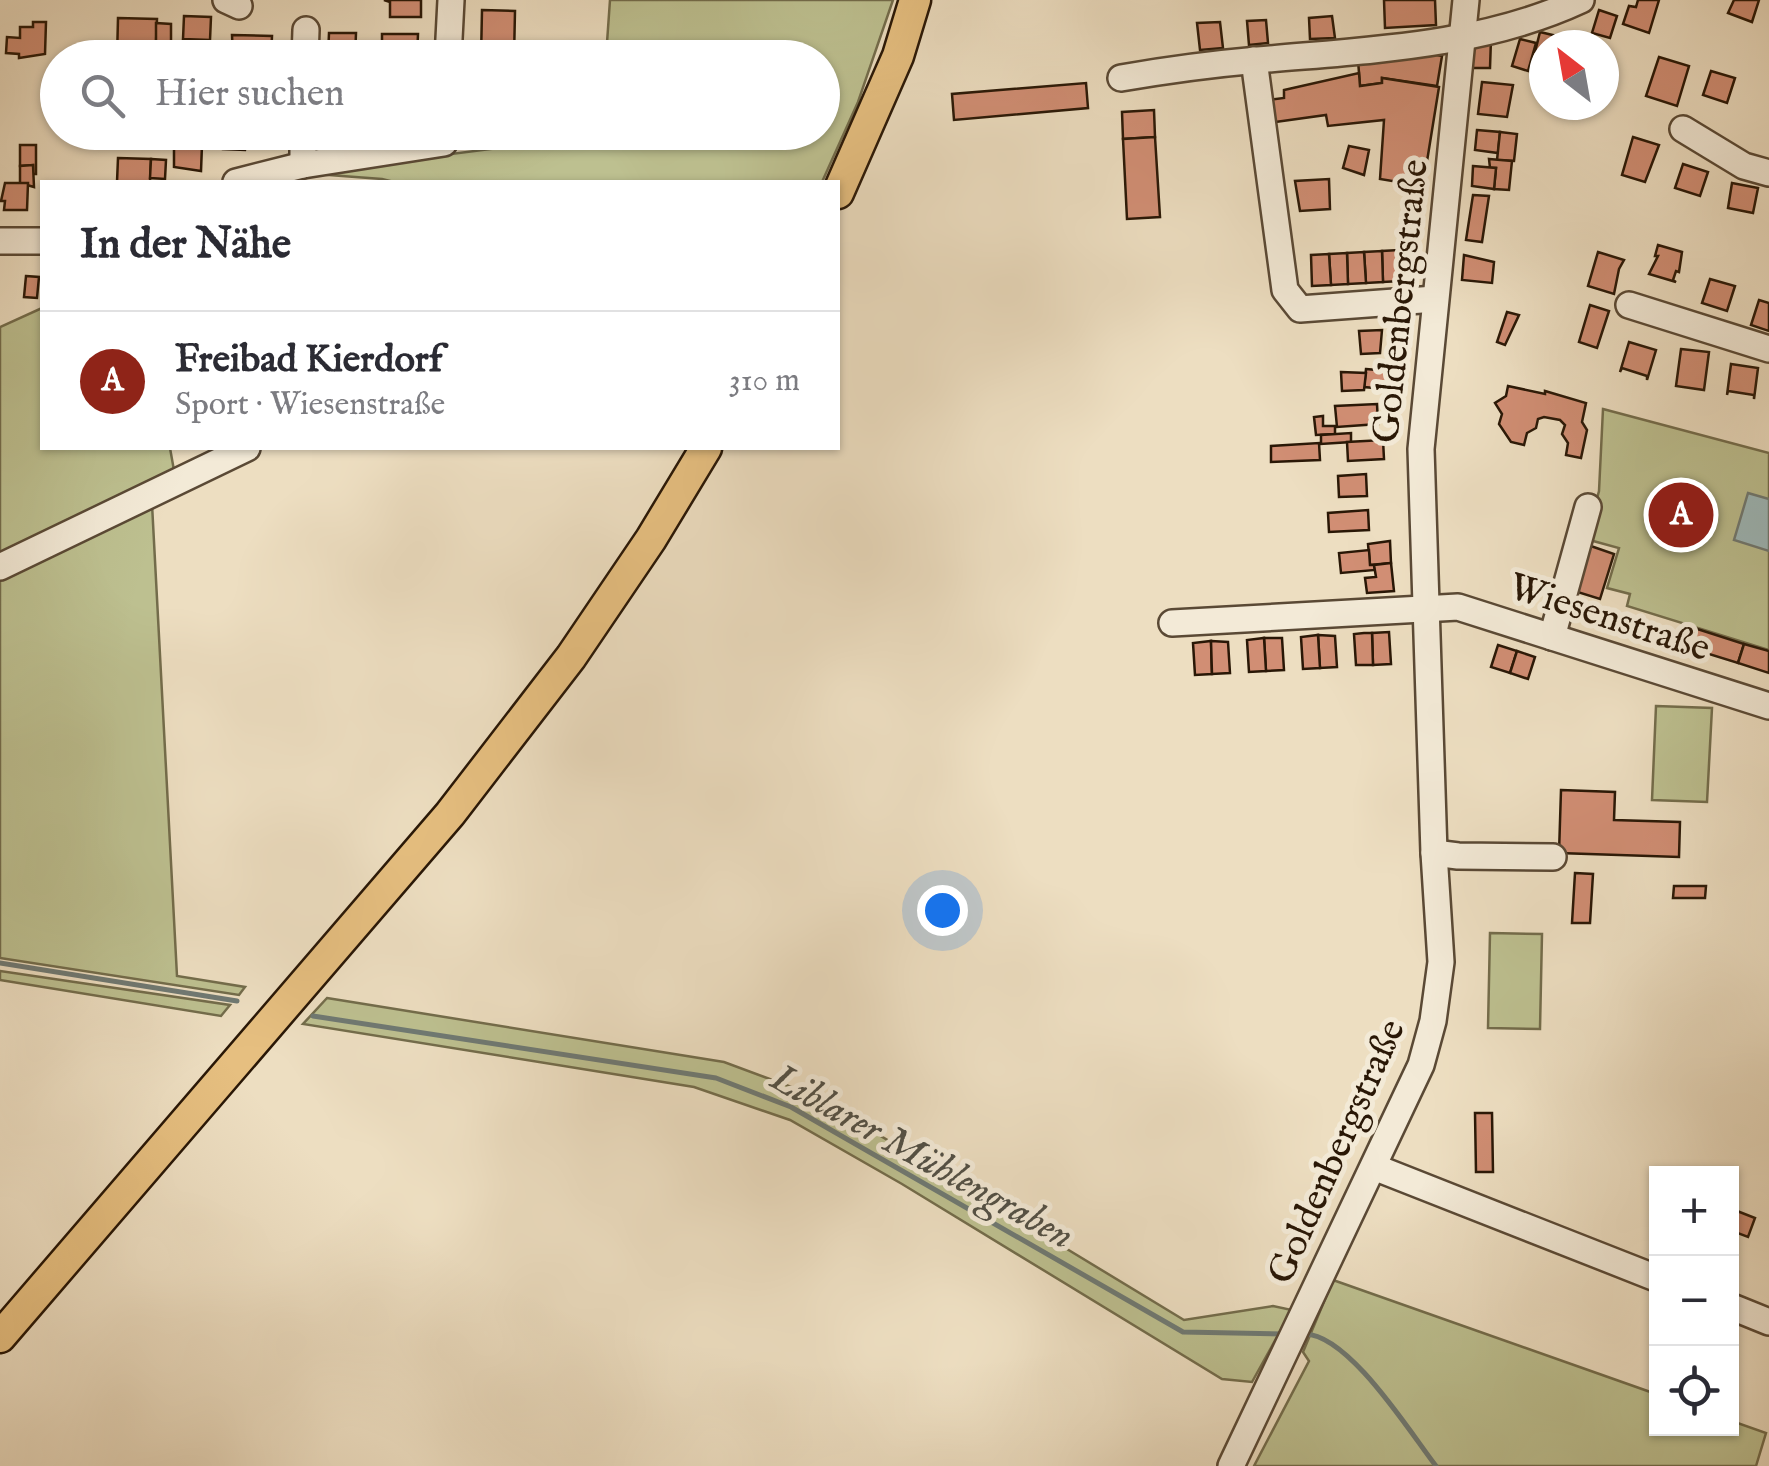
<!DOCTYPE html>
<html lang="de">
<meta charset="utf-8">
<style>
body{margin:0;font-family:"IM FELL English",serif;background:#f2f2f3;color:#2b2b33}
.controls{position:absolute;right:30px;bottom:30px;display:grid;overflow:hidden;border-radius:0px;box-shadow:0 2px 8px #0004}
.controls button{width:90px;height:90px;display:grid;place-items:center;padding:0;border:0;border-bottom:2px solid #e1e1e2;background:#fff;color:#2b2b33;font:50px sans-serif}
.compass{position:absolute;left:1529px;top:30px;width:90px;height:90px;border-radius:50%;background:#fff;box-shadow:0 2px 8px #0004;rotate:329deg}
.you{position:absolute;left:942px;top:910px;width:35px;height:35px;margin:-25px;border:8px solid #fff;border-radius:50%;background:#1a73e8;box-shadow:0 0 0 15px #1a73e833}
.badge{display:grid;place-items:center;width:65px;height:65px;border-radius:50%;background:#8f2418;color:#fff;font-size:32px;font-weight:700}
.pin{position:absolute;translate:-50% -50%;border:5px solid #fff;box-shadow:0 2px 10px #0006}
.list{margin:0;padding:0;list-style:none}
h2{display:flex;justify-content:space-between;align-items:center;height:130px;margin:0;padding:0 40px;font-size:42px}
h2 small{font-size:32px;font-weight:400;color:#7c7c81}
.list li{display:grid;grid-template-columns:65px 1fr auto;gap:30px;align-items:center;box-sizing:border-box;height:140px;padding:0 40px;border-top:2px solid #e1e1e2}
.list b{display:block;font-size:38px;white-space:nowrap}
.list p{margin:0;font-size:32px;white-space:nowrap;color:#7c7c81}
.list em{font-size:32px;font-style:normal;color:#7c7c81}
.icon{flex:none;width:55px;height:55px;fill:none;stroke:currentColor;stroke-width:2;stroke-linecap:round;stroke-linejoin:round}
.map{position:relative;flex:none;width:1769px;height:1466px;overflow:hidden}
.search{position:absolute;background:#fff;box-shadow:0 2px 8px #0004;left:40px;top:40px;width:800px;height:110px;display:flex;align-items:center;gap:25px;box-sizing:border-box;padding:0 35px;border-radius:55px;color:#7c7c81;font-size:38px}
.panel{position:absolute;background:#fff;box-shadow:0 2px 8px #0004;left:40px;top:180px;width:800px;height:270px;border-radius:0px}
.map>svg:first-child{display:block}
.green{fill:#bdc090;stroke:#736c4b;stroke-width:2.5}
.water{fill:#9dbabc;stroke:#6f7973;stroke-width:2.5}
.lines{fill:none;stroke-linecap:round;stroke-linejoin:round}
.stream{stroke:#6f7973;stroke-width:5}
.building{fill:#d18e74;stroke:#291706;stroke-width:2.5}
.minor-casing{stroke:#5a4935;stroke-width:30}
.major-casing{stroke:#291706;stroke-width:35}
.minor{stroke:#f3ead7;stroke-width:25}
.major{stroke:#e6bf80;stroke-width:30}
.labels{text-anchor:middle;stroke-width:10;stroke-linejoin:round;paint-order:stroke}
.street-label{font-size:38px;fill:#291706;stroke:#f3ead7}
.water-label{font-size:40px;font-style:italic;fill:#525046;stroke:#f3ead7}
</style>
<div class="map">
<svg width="1769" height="1466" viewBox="0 0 1769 1466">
<rect width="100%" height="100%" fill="#eddec1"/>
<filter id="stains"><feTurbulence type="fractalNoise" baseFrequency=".002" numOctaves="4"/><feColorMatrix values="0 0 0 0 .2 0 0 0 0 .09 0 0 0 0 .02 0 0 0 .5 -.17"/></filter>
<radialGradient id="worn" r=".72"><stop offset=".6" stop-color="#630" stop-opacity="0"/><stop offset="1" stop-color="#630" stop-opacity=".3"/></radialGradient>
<g class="green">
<path d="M610,0H893L858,102L822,182H394L382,179L302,173L600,135L601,133L822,132V58L606,57Z"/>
<path d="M42,308V448H170L175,476L0,558V327Z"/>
<path d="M1603,409L1769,453V650L1627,606L1630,594L1607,588L1619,548L1586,539L1599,491Z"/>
<path d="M152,504L177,976L245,987L239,995L0,958V576Z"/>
<path d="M1656,706L1712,708L1707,802L1652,800Z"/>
<path d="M1490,933L1542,934L1540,1029L1488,1028Z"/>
<path d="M0,971L230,1005L221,1016L0,980Z"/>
<path d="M327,998L724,1062L813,1095L1184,1320L1273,1306L1292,1310L1252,1382L1222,1379L902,1184L790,1120L694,1087L303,1024Z"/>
<path d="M1333,1280L1656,1394V1428H1732V1421L1766,1433L1756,1466H1254L1309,1361L1303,1352Z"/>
</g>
<path class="water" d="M1748,493L1769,499V551L1734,540Z"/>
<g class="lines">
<g class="stream">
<path d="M0,963L237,1001"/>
<path d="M313,1016L716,1078L791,1107L1183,1332L1284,1334"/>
<path d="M1305,1334C1349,1335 1409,1431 1436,1466"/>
</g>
</g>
<g class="building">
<path d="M384,0H421V17H390V2Z"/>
<path d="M1384,0H1435L1436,25L1385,28Z"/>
<path d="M1638,0H1659L1649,33L1623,24L1629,6L1636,7Z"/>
<path d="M1734,0H1759L1752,22L1728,13Z"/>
<path d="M482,10L515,11L514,58H481Z"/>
<path d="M1599,10L1617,16L1610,38L1592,33Z"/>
<path d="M184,16L211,17L210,40L183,39Z"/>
<path d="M1332,16L1335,38L1310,39L1309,18Z"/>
<path d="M118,18L157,19L156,42L171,43L170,54L132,53V58H117Z"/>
<path d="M1266,20L1268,43L1249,45L1247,21Z"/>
<path d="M33,22H46L45,54L19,58V54L6,53L7,37L20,38V27H33Z"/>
<path d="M1220,22L1223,48L1200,50L1197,23Z"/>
<path d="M156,23L171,24V43L156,42Z"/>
<path d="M1540,32L1561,37L1559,45H1544V55L1535,52Z"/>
<path d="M329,33H356L355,58L328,57Z"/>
<path d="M382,34H418L417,58H391V50L382,49Z"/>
<path d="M232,35L272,36L271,57L233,58Z"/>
<path d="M1473,39H1491L1490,68H1472Z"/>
<path d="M1520,39L1536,43L1528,71L1512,66Z"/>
<path d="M1427,53L1442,56L1437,86L1382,78V83L1360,86L1358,60Z"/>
<path d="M1659,57L1689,66L1677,106L1646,96Z"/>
<path d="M1711,71L1735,78L1727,103L1703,95Z"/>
<path d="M1359,73L1360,86L1382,83V78L1439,87L1423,186L1380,179L1384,120L1328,126L1326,115L1269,123L1267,100L1284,98V90Z"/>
<path d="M1482,82L1513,85L1507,117L1478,114Z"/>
<path d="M1086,83L1088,108L954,120L952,94Z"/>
<path d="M1154,110L1155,137L1123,139L1122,112Z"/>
<path d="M1477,130L1500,132L1498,153L1475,150Z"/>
<path d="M223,132H254V142H246L245,150L223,149Z"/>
<path d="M1500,132L1517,134L1514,161L1497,160Z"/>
<path d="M1155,137L1160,217L1127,219L1123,139Z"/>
<path d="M1633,137L1659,145L1645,182L1622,175Z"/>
<path d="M174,144L202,145L201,171L174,167Z"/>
<path d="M20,145H36V174H33V165L20,166Z"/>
<path d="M1349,146L1369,150L1364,175L1343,168Z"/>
<path d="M118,158L151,159L150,182H117Z"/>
<path d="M151,159L166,160L165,179L150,178Z"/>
<path d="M1489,159L1512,161L1509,190L1494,189L1496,168H1490Z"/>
<path d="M1683,164L1708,172L1700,196L1675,188Z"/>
<path d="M33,165L34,187L20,183V166Z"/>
<path d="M1473,166L1496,168L1494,189L1472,186Z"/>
<path d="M1329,179L1330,209L1300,211L1295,181Z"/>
<path d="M5,183H28L27,210H4L5,201H1Z"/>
<path d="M1732,183L1758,188L1753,213L1728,208Z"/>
<path d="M1473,195L1489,196L1482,242L1466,240Z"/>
<path d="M1658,245L1682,252L1679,272L1676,271L1673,280L1676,282L1649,274L1658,256H1655Z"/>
<path d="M1399,250L1401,281L1383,282L1382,251Z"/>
<path d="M1382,251L1383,282L1366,283L1364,252Z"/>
<path d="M1364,252L1366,283L1348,284L1347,253Z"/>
<path d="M1598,252L1624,260L1619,269L1614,294L1588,286Z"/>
<path d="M1347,253L1348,284L1331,285L1329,254Z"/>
<path d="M1329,254L1331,285L1312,286L1311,255Z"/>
<path d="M1464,255L1494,262L1492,283L1462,280Z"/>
<path d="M26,276L39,277L37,298L24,297Z"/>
<path d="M1710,279L1735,286L1727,311L1702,303Z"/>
<path d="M1759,300L1769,303V331L1751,325Z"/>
<path d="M1590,305L1609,311L1597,348L1579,342Z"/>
<path d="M1507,312L1519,315L1505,345L1497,342Z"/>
<path d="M1382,330L1380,353L1361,354L1359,331Z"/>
<path d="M1629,342L1656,350L1647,380V376L1622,368L1620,372Z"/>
<path d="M1681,349L1709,352L1704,390L1676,386Z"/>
<path d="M1731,364L1758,368L1754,399V395L1728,391L1727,395Z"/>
<path d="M1366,369L1388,371L1386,389L1364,387Z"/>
<path d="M1341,372L1366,373L1364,390L1342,391Z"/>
<path d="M1508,386L1545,394V391L1586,403L1582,422L1587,430L1581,458L1566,455L1568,443L1562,434L1565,425L1560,420L1544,417L1538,419L1536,428L1527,433L1524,445L1511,442L1499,424L1502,414L1495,403L1506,396Z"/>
<path d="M1377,404L1378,424L1337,427L1335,406Z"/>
<path d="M1323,416V426H1335V434L1316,435L1314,417Z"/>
<path d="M1351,433V442L1321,444V435Z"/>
<path d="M1383,440L1384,459L1348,461L1347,442Z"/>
<path d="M1319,443L1320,460L1271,462V446Z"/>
<path d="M1366,474L1367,496L1339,497L1338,476Z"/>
<path d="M1368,510L1369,530L1329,532L1328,513Z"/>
<path d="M1390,541L1391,563L1370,565L1368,544Z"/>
<path d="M1585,544L1614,554L1600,599L1571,590Z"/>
<path d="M1369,550L1370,565H1374L1375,570L1341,573L1339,553Z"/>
<path d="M1391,563L1394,591L1367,593L1365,578L1376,577L1374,565Z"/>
<path d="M1688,626L1744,644L1738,663L1683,646Z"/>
<path d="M1389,632L1391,664L1373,665L1372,633Z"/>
<path d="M1364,633H1372L1373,665H1356L1354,634Z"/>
<path d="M1318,635L1335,636L1337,667L1320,668Z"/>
<path d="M1318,635L1320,668L1303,669L1301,637Z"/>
<path d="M1264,638H1282L1284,670L1266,671Z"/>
<path d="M1264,638L1266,671L1249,672L1247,640Z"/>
<path d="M1211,641L1212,674L1195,675L1193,643Z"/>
<path d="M1211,641L1228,642L1230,673L1212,674Z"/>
<path d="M1744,644L1769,651V673L1738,663Z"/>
<path d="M1498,645L1517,651L1510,673L1491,667Z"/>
<path d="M1517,651L1535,657L1528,679L1510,673Z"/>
<path d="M1561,790L1615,792L1614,820L1680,822L1679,857L1559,853Z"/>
<path d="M1575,873L1593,874L1590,923H1572Z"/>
<path d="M1674,886H1706L1705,898H1673Z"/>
<path d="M1475,1113H1492L1493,1172H1476Z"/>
<path d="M1732,1209L1755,1218L1748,1237L1732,1231Z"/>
</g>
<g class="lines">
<g class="minor-casing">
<g id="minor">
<path d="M226,0L239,6"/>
<path d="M305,58L306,30"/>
<path d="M448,58L451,0"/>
<path d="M1254,60L1285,290L1300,309L1435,299"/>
<path d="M1121,78C1167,70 1212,64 1258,60C1367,50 1480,47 1581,0"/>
<path d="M1683,129L1744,166L1769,173"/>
<path d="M303,165V132"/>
<path d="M236,182L303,165L444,143L445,132"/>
<path d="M0,241H42"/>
<path d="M1629,305L1769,349"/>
<path d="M0,567L247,448"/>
<path d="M1172,623L1458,607L1769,706"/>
<path d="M1552,637L1588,507"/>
<path d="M1434,853L1458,856L1553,857"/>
<path d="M1374,1167L1656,1278"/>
<path d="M1732,1307L1769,1322"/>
<path d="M1231,1466L1421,1065L1433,1021L1441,962L1434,853L1421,449L1466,0"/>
</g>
</g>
<g class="major-casing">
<g id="major">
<path d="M838,193L898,56L915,0"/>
<path d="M0,1337L450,814L571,657L651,539L706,448"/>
</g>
</g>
<use href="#minor" class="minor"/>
<use href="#major" class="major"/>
</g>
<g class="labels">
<g class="street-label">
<text transform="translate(1399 301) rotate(-84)" y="13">Goldenbergstraße</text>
<text transform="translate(1610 616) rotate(18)" y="13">Wiesenstraße</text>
<text transform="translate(1335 1151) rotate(-66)" y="13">Goldenbergstraße</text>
</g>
<g class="water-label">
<text transform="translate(923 1155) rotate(29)" y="14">Liblarer Mühlengraben</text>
</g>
</g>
<rect width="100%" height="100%" filter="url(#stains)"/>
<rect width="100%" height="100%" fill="url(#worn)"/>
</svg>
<div class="controls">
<button>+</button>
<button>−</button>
<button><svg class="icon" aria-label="locate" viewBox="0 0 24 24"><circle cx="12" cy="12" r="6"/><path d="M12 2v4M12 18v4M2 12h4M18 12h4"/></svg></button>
</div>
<svg class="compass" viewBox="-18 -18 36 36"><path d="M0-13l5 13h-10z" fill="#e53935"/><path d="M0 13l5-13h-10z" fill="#7c7c81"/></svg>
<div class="you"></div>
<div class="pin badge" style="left:1681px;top:515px">A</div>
<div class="search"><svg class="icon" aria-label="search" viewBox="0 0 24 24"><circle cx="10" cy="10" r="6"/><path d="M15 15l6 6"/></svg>Hier suchen</div>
<section class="panel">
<h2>In der Nähe<small></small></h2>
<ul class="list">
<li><span class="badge">A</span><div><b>Freibad Kierdorf</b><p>Sport · Wiesenstraße</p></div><em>310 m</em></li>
</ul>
</section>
</div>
